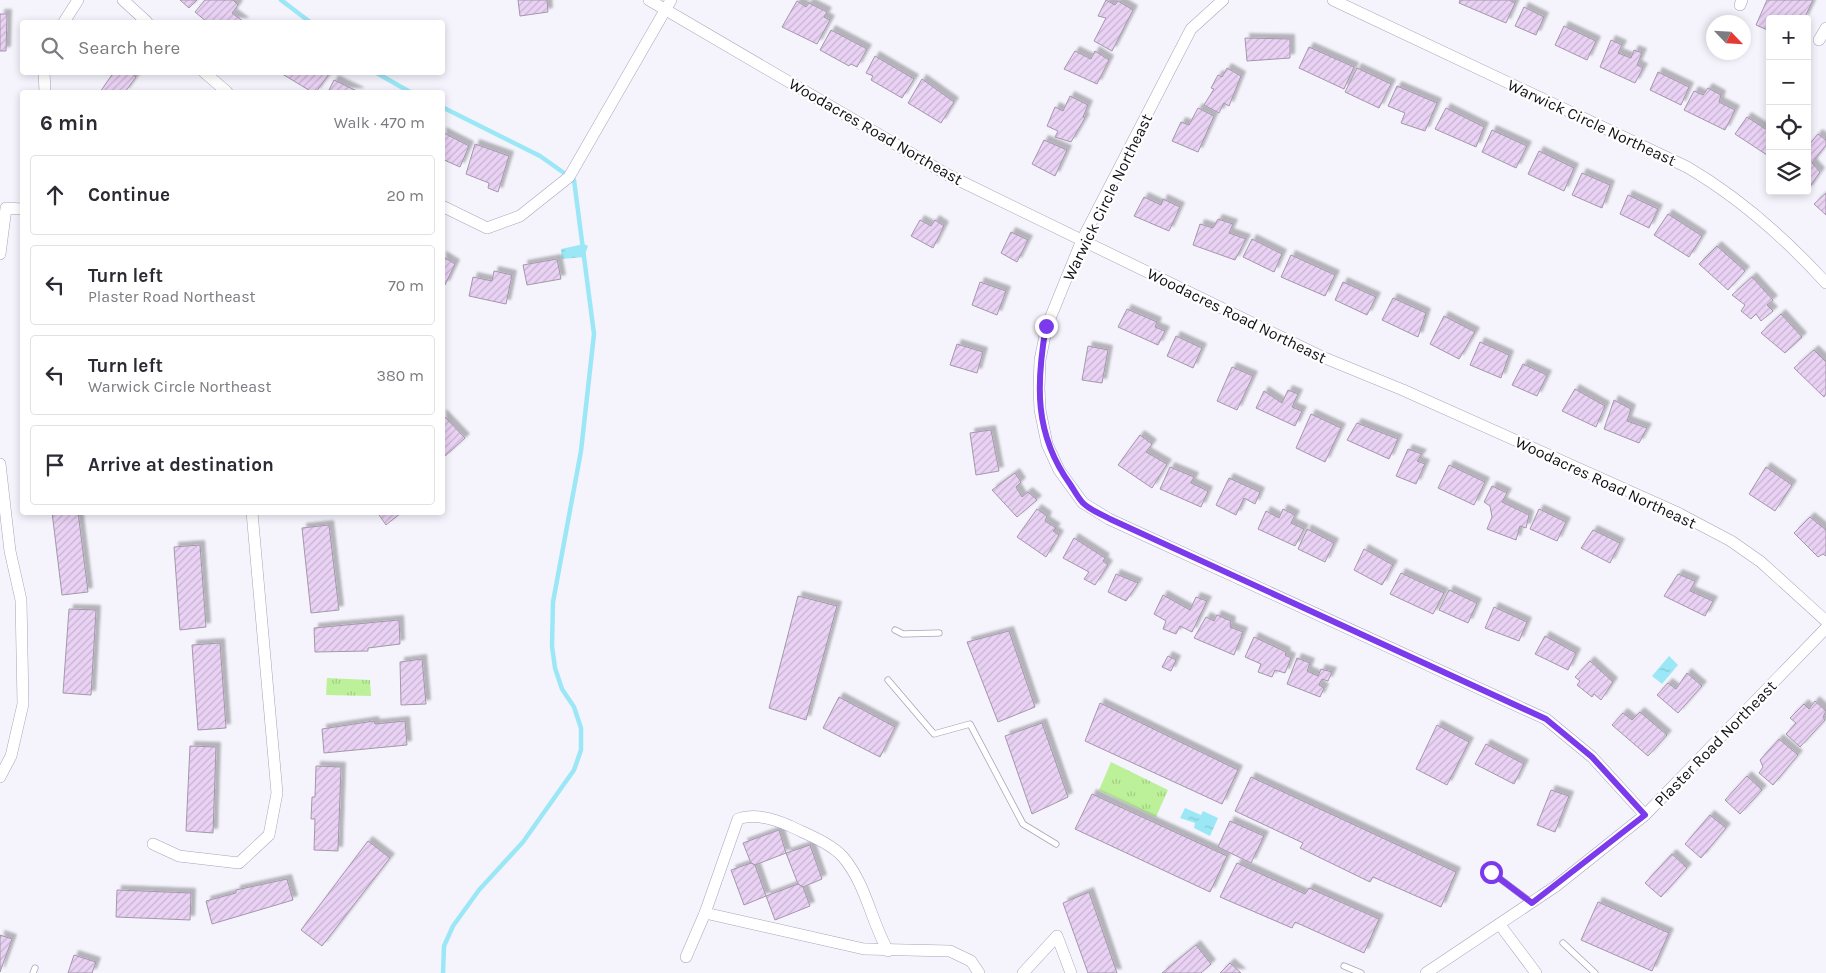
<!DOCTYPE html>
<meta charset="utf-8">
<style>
body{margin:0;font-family:Karla,sans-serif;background:#f7f7f7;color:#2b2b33}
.controls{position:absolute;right:15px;top:15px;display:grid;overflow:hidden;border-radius:5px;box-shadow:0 2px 8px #0003}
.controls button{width:45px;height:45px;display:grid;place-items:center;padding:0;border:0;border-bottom:1px solid #e1e1e2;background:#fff;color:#2b2b33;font:25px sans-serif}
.compass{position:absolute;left:1706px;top:15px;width:45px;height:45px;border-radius:50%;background:#fff;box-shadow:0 2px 8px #0003;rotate:115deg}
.stop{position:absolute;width:15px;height:15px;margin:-11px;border:4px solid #7c3aed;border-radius:50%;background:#fff}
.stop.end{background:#7c3aed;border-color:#fff;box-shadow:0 1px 5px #0008}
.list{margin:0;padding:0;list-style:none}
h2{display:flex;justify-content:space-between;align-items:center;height:65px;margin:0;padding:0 20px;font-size:21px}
h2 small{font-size:16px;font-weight:400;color:#7c7c81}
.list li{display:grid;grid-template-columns:32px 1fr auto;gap:15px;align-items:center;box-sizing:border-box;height:80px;margin:0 10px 10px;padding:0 10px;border:1px solid #e1e1e2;border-radius:5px}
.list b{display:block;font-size:19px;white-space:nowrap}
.list p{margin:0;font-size:16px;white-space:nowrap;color:#7c7c81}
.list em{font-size:16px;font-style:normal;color:#7c7c81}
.icon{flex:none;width:28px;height:28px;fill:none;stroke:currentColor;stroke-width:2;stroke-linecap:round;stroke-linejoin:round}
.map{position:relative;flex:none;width:1826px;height:973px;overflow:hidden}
.search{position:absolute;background:#fff;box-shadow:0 2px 8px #0003;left:20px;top:20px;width:425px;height:55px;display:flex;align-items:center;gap:12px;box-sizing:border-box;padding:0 18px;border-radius:5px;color:#7c7c81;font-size:19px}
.panel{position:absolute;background:#fff;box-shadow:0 2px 8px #0003;left:20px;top:90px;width:425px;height:425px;border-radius:5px}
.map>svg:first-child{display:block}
.grass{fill:url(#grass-tufts)}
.water{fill:url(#water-ripples)}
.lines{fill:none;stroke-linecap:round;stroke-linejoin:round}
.stream{stroke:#9be7f6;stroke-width:4.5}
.building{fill:url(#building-hatch);stroke:#a497aa;filter:url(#shadow)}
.service-casing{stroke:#a8a4ba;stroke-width:7}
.minor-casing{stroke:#a8a4ba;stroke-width:12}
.service{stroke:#fff;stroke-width:5.5}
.minor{stroke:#fff;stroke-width:11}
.route{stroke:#7c3aed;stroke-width:6}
.labels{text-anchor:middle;stroke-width:4.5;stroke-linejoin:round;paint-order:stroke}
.street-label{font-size:16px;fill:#111017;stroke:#fff}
</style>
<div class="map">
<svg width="1826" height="973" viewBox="0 0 1826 973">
<defs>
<pattern id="grass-tufts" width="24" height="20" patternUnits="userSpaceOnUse" patternTransform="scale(1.25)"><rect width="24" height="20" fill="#bcf199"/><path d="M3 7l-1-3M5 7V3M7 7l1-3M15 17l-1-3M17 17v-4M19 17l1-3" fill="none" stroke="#a1ce83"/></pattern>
<pattern id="water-ripples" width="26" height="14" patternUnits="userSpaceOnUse" patternTransform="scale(1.25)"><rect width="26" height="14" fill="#9be7f6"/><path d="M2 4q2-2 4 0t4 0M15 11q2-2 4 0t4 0" fill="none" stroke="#84c5d2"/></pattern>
<pattern id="building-hatch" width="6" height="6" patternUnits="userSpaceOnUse" patternTransform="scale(1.25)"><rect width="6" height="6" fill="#e9d2f4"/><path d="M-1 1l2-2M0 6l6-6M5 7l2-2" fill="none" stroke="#c7b3d0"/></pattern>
<filter id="shadow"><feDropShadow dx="4.5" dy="-4.5" stdDeviation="1" flood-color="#0004"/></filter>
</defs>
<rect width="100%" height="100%" fill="#f5f4fd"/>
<g class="grass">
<path d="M327,678L370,680L371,696L326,695Z"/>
<path d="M1111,762L1168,790L1156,817L1099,790Z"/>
</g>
<g class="water">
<path d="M584,244L588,246L584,257L562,259L561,249Z"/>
<path d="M1669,656L1678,665L1662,684L1652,676Z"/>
<path d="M1185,808L1201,815L1203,811L1218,818L1210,836L1194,828L1195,823L1180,818Z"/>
</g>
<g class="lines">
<g class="stream">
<path d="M281,0L310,22"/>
<path d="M375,72L410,92"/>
<path d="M442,107L540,156L574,180L594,334L581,451L553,602L552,646L555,668L562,689L574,707L581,728V750L574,770L523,842L479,890L453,926L444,946L443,973"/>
</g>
</g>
<g class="building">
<path d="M180,0H197L189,8Z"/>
<path d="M205,0H233L238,5L232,13L244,22H207L195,12Z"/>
<path d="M518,0H547L548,12L520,16Z"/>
<path d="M1106,0L1115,5L1118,1L1133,10L1112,51L1094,41L1106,18L1098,16Z"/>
<path d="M1460,0H1509L1515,3L1506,23L1459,3Z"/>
<path d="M1767,0H1813L1804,19H1770V31L1756,25Z"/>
<path d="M797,1L806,7L809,3L827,12L824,17L830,20L817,44L782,27Z"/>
<path d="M1524,7L1544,17L1536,35L1515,26Z"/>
<path d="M0,14H7L6,51H0Z"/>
<path d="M1564,26L1596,41L1587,60L1555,45Z"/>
<path d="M831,30L867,49L857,67L851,64L849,66L820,50Z"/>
<path d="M1245,38L1290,39V58L1247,61Z"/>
<path d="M1611,40L1622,45L1618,53L1631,58L1634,50L1642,53L1637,65L1643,68L1635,83L1600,67Z"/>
<path d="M1309,47L1354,67L1344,89L1299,68Z"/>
<path d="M1075,51L1091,59L1095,51L1109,60L1097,84L1064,69Z"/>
<path d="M875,56L914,79L902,98L871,80L873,76L866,73Z"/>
<path d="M1227,68L1241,76L1229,106L1224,103L1219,113L1204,105L1214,89L1211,88L1218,75L1222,77Z"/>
<path d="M1357,68L1391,84L1379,108L1345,92Z"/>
<path d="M114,72H130L136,77L125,92H100Z"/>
<path d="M279,72H326L329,74L316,92H312Z"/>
<path d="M1658,72L1689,87L1681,105L1650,90Z"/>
<path d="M922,79L954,102L941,123L908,103Z"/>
<path d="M334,80L359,92H328Z"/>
<path d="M1397,86L1437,103L1425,131L1401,123L1405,113L1388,106Z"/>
<path d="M1708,88L1721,95L1719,102L1735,110L1725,130L1684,110L1694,91L1703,95Z"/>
<path d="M1070,96L1088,105L1083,117L1085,118L1071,142L1055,137L1058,131L1047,126L1055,107L1063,111Z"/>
<path d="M1198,108L1214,116L1198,152L1172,141L1181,122L1189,125Z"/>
<path d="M1446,108L1484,127L1476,147L1435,129Z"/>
<path d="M1747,117L1770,132V157L1735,134Z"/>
<path d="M1492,130L1527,146L1516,168L1482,152Z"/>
<path d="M442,132L469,146L460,167L442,159Z"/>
<path d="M1818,134L1826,140V145L1812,163L1820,172L1807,191V147Z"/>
<path d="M1044,140L1067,150L1055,176L1032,164Z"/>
<path d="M475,144L509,156L498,192L488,188L489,183L466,174Z"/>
<path d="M1539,151L1574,168L1564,191L1528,174Z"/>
<path d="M1582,173L1610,185L1602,208L1572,195Z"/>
<path d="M1826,193V215L1814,204Z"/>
<path d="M1628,195L1658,209L1649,228L1620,214Z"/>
<path d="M1144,197L1161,205L1163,199L1180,207L1169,231L1134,216Z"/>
<path d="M1668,214L1702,236L1689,257L1654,235Z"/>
<path d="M1218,219L1233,224L1229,233L1246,239L1235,260L1193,245L1200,224L1213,228Z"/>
<path d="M920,220L931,226L935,220L944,226L933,248L911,236Z"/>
<path d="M1011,232L1028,240L1017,262L1001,253Z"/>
<path d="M1252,239L1282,254L1274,272L1243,257Z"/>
<path d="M1717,246L1745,271L1728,290L1699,264Z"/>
<path d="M1291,255L1335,275L1325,296L1281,277Z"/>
<path d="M442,256L455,264L445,285L442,284Z"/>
<path d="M557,259L561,279L527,285L523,265Z"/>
<path d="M494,271L512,275L506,304L469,296L473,277L492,281Z"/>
<path d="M1752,277L1773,300L1767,305L1773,311L1761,321L1756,314L1751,319L1741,311L1745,305L1732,295Z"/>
<path d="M980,282L1006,291L997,315L972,305Z"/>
<path d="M1343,282L1376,297L1367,315L1335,300Z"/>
<path d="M1393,298L1426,313L1418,337L1382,320Z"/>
<path d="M1127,309L1157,322L1155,327L1165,331L1158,345L1118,327Z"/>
<path d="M1781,314L1802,337L1785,353L1761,333Z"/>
<path d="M1444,316L1475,332L1459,359L1430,344Z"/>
<path d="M1176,336L1202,348L1193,368L1167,356Z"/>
<path d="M1480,342L1509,355L1501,378L1470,365Z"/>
<path d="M957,344L983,352L977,373L950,365Z"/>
<path d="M1088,346L1108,350L1102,383L1082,380Z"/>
<path d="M1814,350L1826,362V394L1824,397L1794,368Z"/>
<path d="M1523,364L1547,375L1537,396L1512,385Z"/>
<path d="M1232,367L1253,376L1237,410L1217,401Z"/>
<path d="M1575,389L1605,406L1596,427L1562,411Z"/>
<path d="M1288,390L1298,394L1292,407L1302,411L1295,426L1256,408L1264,391L1282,403Z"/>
<path d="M1614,400L1631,409L1627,421L1647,428L1639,443L1604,429Z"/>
<path d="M442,414L465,438L444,457L442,455Z"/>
<path d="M1311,414L1341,428L1325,462L1296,448Z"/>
<path d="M1357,423L1398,439L1389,459L1347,440Z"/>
<path d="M991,430L999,471L976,475L970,433Z"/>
<path d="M1140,435L1152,444L1146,452L1167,464L1152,488L1118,465Z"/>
<path d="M1408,449L1422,454L1417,461L1425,464L1416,484L1396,476Z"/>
<path d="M1449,465L1485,482L1474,505L1438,488Z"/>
<path d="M1170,467L1194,477L1191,483L1208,491L1201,507L1160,489Z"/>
<path d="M1766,467L1792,485L1775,511L1749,494Z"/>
<path d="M1015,473L1021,482L1016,487L1022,497L1028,492L1037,500L1017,517L992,490Z"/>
<path d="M1229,478L1260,492L1255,504L1244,498L1236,515L1216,505Z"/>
<path d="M1492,486L1507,493L1502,502L1529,515L1526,528L1520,526L1516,540L1487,529L1492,517L1490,506L1484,502Z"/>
<path d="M1037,509L1047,516L1045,521L1056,528L1053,531L1059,535L1046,557L1017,537Z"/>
<path d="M1283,509L1295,515L1291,523L1304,529L1295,546L1258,529L1266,511L1279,518Z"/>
<path d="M1539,509L1566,522L1557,541L1530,529Z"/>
<path d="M52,512H78L88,592L62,595Z"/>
<path d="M377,512H402L386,525Z"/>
<path d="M1810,517L1826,530V556L1823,554L1818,557L1794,533Z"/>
<path d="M329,525L339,610L311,613L302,528Z"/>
<path d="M1307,529L1334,543L1325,562L1298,549Z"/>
<path d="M1593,530L1620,543L1610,563L1581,548Z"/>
<path d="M1074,538L1105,558L1103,561L1108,565L1095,585L1084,579L1089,572L1063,558Z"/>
<path d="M200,545L206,627L180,630L174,547Z"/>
<path d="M1364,549L1393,565L1382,585L1354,570Z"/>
<path d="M1401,573L1444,593L1433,614L1390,594Z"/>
<path d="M1116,574L1138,583L1126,601L1108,592Z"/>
<path d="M1678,574L1695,581L1690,591L1713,601L1705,616L1664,596Z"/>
<path d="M1449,590L1477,603L1468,623L1439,610Z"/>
<path d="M1163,595L1190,610L1196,597L1207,601L1192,632L1180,626L1176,634L1163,629L1166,621L1154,614Z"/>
<path d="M798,596L837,606L806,720L769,708Z"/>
<path d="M1494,607L1527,622L1519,641L1485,628Z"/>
<path d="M69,609L96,610L91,695L63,693Z"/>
<path d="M1217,615L1231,621L1230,627L1243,632L1234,655L1194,638L1206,617L1214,621Z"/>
<path d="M399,620L400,644L368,648V651L315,652L314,628Z"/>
<path d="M1009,631L1035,707L998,722L967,642Z"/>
<path d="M1545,636L1576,653L1568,670L1535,654Z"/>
<path d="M1254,637L1286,652L1285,655L1291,658L1285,673L1275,670L1272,677L1258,672L1261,664L1245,657Z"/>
<path d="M220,643L226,728L198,730L192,645Z"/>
<path d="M1168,656L1176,660L1171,671L1162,667Z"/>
<path d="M1297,658L1310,663L1307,671L1318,676L1321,669L1332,672L1328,681L1322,679L1319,685L1324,688L1320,697L1287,684Z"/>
<path d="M422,659L426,704L401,705L400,662Z"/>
<path d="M1590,661L1613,682L1601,700L1594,694L1592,697L1577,685L1580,681L1575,677Z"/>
<path d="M1687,673L1702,686L1678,713L1657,695L1668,683L1676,689Z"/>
<path d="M839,697L895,727L880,757L823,728Z"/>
<path d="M1815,701L1826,711L1823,717L1825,720L1800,747L1786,734L1796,723L1790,718L1804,704L1809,709Z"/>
<path d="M1100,703L1238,770L1222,804L1085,741Z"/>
<path d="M1640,712L1667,735L1648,756L1612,725L1623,713L1632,720Z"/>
<path d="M374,721L375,724L405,721L407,745L324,753L322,729Z"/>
<path d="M1042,723L1068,797L1032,814L1005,736Z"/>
<path d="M1437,725L1469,742L1447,785L1416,769Z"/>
<path d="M1779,739L1798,755L1773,785L1759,773L1763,767L1760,760Z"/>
<path d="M1486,744L1524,764L1514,784L1475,764Z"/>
<path d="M190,746L216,747L213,833L186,831Z"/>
<path d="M316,766L341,767L338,851L314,850L315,819H311L312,797H315Z"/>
<path d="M1747,776L1762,790L1740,814L1725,800Z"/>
<path d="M1251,777L1456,872L1441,907L1373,877L1370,882L1300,848L1303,843L1235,811Z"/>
<path d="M1551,790L1569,796L1555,832L1537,825Z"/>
<path d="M1092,794L1227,856L1210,892L1075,829Z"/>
<path d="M1710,815L1726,828L1701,858L1685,844Z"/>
<path d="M1230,821L1264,836L1251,863L1218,847Z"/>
<path d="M779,830L786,853L755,865L751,863L743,843Z"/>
<path d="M368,841L390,858L322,946L301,930Z"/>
<path d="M810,845L822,879L803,887L798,884L786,853Z"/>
<path d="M1672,854L1687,868L1661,897L1645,883Z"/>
<path d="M751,863L755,865L766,896L744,905L731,870Z"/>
<path d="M1237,863L1305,894L1309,888L1379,919L1364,953L1295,922L1292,928L1220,897Z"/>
<path d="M287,879L293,900L212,924L206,901L236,893V890Z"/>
<path d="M798,884L803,887L810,906L775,920L766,896Z"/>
<path d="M117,890L191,893L190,920L116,917Z"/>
<path d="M1089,892L1117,973H1088L1063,903Z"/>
<path d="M1598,902L1669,933L1652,971L1581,940Z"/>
<path d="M0,935L12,939L0,972Z"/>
<path d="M1196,945L1211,964L1201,973H1162Z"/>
<path d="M74,955L96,962L92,973H68Z"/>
<path d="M1230,963L1241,973H1220Z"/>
</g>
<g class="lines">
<g class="service-casing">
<g id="service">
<path d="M895,630L903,634L939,633"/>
<path d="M888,680L934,734L970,724L1023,824L1056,844"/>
<path d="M1491,872L1532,903"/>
<path d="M1563,943L1595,973"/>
<path d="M1344,966L1361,973"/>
<path d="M33,973L35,968"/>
</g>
</g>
<g class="minor-casing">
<g id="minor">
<path d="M123,0L147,22"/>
<path d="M649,0L948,175L1320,356L1403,390L1678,513L1731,541L1761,562L1826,621"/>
<path d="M1223,0L1191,29L1082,240L1047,326L1040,360L1039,388L1040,410L1047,444L1059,470L1083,503L1109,519L1546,719L1592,757L1645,815"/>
<path d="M1333,0L1687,167C1740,198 1785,238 1826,283"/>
<path d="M1740,5L1742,0"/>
<path d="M64,22L78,0"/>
<path d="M1819,40L1826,28"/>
<path d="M44,72L45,92"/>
<path d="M204,72L227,92"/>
<path d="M442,206L487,228L520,216L569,177L671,0"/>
<path d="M0,254L6,208L22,209"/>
<path d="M0,464L10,551L21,600L23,704L11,756L0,777"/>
<path d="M153,844L179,856L239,863L269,835L277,793L252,512"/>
<path d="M705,913L864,949L950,951L971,961L979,973"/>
<path d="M1500,925L1536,973"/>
<path d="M686,957L705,913L738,819C754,813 774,819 790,826C806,834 831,843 843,857C866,884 871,921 888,951"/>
<path d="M1023,973L1057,936L1071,973"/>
<path d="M1426,973L1556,886L1645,815L1826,628"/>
</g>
</g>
<use href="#service" class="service"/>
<use href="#minor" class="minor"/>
</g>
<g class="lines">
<path class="route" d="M1046,326C1036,384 1034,434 1070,484C1074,490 1078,498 1083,503C1090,510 1101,514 1110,519L1546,719L1592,757L1645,815L1532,903L1491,872"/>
</g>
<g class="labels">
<g class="street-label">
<text transform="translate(1592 122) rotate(25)" y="6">Warwick Circle Northeast</text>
<text transform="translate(876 131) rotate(30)" y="6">Woodacres Road Northeast</text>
<text transform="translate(1107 197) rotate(-64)" y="6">Warwick Circle Northeast</text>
<text transform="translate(1237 315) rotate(26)" y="6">Woodacres Road Northeast</text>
<text transform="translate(1606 482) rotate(25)" y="6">Woodacres Road Northeast</text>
<text transform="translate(1715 743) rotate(-46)" y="6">Plaster Road Northeast</text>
</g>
</g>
</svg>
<div class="controls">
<button>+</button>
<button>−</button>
<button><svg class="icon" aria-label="locate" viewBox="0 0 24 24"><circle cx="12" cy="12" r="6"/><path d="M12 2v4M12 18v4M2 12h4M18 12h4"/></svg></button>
<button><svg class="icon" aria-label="layers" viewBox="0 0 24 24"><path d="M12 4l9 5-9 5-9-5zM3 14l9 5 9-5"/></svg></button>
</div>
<svg class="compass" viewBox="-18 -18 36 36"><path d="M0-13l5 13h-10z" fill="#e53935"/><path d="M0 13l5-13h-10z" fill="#7c7c81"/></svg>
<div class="stop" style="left:1491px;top:872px"></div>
<div class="stop end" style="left:1046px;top:326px"></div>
<div class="search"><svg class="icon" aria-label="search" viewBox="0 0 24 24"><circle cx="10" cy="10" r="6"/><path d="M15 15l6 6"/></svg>Search here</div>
<section class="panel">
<h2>6 min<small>Walk · 470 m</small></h2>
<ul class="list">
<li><svg class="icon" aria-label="ahead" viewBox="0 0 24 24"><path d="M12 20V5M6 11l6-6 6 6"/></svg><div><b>Continue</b></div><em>20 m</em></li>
<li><svg class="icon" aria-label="left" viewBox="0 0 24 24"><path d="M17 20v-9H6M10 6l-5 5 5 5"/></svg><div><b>Turn left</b><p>Plaster Road Northeast</p></div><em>70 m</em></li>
<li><svg class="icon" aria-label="left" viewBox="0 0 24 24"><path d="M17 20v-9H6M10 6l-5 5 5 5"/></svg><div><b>Turn left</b><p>Warwick Circle Northeast</p></div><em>380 m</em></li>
<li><svg class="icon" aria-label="arrive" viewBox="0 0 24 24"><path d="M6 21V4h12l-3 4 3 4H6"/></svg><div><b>Arrive at destination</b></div></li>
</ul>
</section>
</div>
